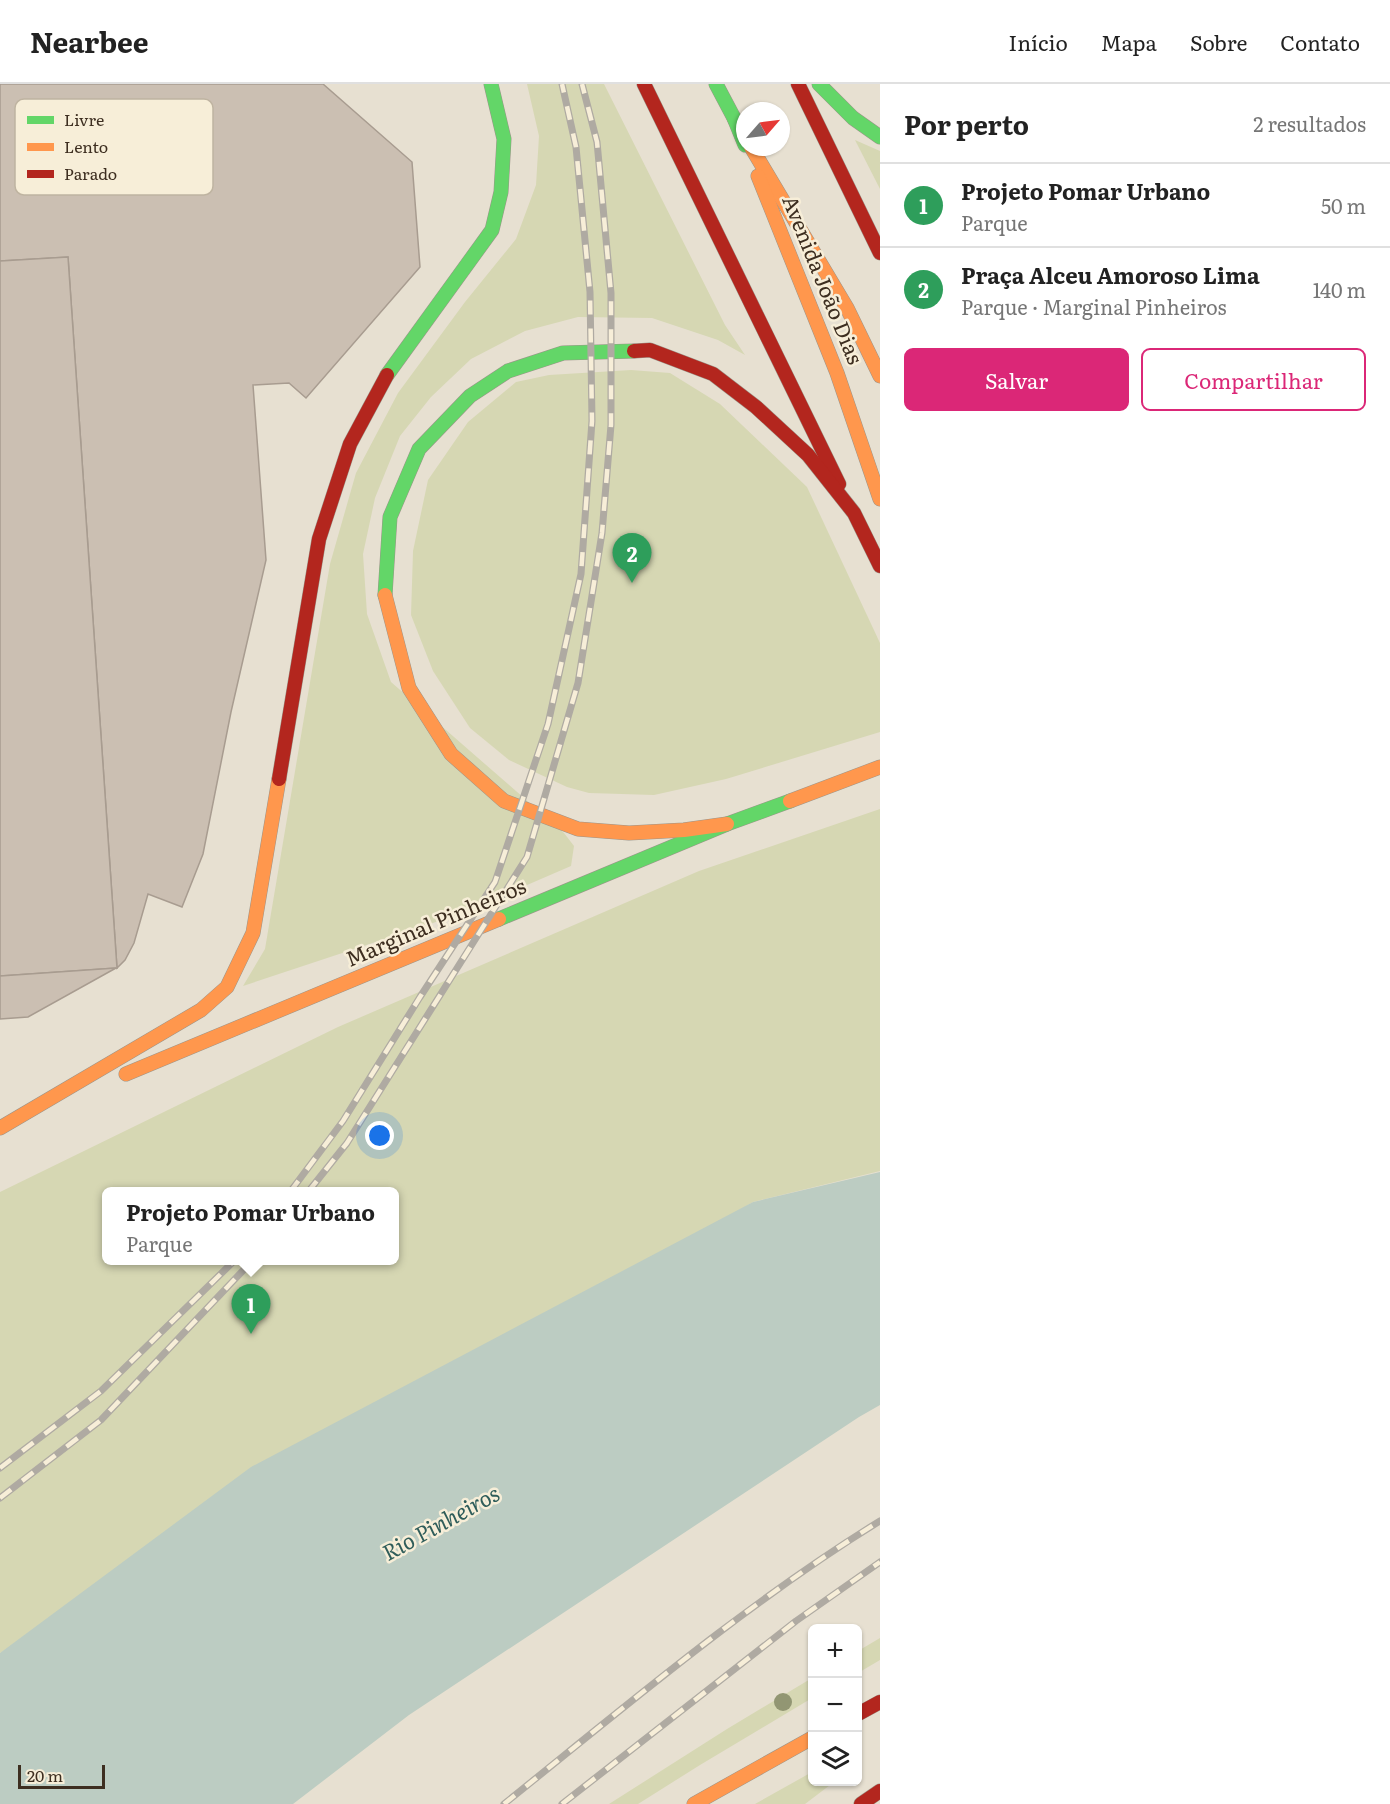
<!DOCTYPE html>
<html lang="pt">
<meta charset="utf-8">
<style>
body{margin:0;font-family:Literata,serif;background:#f6f6f6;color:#222}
.controls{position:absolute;right:18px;bottom:18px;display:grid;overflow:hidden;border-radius:9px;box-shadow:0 2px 4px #0004}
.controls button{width:54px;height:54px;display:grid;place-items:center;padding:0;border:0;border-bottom:2px solid #e0e0e0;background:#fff;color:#222;font:30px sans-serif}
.compass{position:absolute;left:736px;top:18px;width:54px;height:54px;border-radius:50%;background:#fff;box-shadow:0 2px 4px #0004;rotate:62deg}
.scale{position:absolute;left:18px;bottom:15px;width:87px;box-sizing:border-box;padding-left:6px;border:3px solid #3d2e20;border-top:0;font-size:16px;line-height:21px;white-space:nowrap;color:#3d2e20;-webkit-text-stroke:4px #f7eed8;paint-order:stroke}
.you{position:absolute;left:380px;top:1052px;width:21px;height:21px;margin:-15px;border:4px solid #fff;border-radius:50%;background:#1a73e8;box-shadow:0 0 0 9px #1a73e833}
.badge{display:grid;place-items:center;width:39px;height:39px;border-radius:50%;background:#db2777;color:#fff;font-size:20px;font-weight:700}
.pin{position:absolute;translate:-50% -50px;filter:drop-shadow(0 2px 3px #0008)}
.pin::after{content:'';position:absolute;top:32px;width:21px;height:18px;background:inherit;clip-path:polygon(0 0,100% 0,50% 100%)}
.popup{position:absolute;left:102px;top:1103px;width:297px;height:78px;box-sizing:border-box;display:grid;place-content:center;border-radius:9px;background:#fff;filter:drop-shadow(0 2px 4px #0005);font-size:20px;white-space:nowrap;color:#767676}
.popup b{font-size:22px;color:#222}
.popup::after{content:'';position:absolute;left:50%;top:100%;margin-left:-12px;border:12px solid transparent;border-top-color:#fff}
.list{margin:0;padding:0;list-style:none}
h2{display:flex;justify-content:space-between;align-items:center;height:78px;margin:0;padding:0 24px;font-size:26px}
h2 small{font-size:20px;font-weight:400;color:#767676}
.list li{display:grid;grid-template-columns:39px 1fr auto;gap:18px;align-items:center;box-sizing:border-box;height:84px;padding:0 24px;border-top:2px solid #e0e0e0}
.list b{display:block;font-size:22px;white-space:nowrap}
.list p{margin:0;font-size:20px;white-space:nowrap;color:#767676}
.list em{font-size:20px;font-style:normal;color:#767676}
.actions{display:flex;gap:12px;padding:18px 24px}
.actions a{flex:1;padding:14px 0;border:2px solid #db2777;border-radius:9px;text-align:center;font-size:21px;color:#db2777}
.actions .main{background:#db2777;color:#fff}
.icon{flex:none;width:33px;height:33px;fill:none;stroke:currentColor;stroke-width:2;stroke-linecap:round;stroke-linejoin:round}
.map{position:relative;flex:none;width:880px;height:1720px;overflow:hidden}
header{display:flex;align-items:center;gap:36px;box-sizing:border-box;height:84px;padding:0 30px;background:#fff;border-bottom:2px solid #e0e0e0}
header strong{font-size:28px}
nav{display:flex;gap:33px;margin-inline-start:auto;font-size:21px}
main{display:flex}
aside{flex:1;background:#fff}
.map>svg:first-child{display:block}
.green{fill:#d6d7b3;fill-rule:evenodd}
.water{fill:#bcccc2}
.building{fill:#cbbfb2;stroke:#a89c90;stroke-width:1.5}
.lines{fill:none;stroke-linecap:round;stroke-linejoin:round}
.fast-casing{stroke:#9c958a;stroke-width:15}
.slow-casing{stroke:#9c958a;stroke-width:15}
.jam-casing{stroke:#9c958a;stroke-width:15}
.fast{stroke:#63d668;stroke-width:14}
.slow{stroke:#ff974d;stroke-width:14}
.jam{stroke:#b3261e;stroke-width:14}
.rail-casing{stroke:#afaaa2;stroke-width:7}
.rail{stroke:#f7eed8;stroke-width:4.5;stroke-dasharray:14;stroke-linecap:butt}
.tree{fill:#929673}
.labels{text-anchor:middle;stroke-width:5;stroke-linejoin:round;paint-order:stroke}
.street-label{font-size:21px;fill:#3d2e20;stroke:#f7eed8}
.water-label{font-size:22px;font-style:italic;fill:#2f5d5a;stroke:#f7eed8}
.key{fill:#f7eed8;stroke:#bfb4a1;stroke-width:1.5}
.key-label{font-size:16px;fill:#3d2e20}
</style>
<header>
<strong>Nearbee</strong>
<nav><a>Início</a><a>Mapa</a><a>Sobre</a><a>Contato</a></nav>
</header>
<main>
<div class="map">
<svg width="880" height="1720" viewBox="0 0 880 1720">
<rect width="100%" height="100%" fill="#e7e0d1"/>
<g class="green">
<path d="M527,0H604L725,241L745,271L718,256L652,234L578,233L525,247L471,275L431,313L400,352L375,414L363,470L367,530L391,598L564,749L574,762L571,782L460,830L243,902L265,865L330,480L356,389L398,309L465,218L516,155L536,101L539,52Z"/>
<path d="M855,56L880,67V105Z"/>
<path d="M631,286L670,289L720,320L807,403L880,559V648L726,695L654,711L589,709L567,703L509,676L470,644L433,587L411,531L413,467L428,396L468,338L516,298L549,291Z"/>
<path d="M880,725V1087L753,1118L0,1569V1108L338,943L699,787ZM107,1108H395V1176H107Z"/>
<path d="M880,1554V1576L858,1589V1567Z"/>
<path d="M812,1594V1614L700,1681L638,1720H609L727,1645Z"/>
<path d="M812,1688V1698H834L805,1720H755Z"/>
</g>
<path class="water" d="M880,1088V1321L859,1333L409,1631L293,1720H0V1569L251,1383L753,1118Z"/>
<g class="building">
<path d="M0,0H323L412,78L420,183L306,314L289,299L253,301L266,476L231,628L203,770L182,823L148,810L134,859L125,876L117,884L68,173L0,177Z"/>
<path d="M68,173L117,884L0,892V177Z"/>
<path d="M116,884L28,933L0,935V892Z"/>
</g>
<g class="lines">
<g class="fast-casing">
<g id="fast">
<path d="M716,0L734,34L745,61"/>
<path d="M819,0L853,34L880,53"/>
<path d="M734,34L745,53"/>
<path d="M387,291L492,146L501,108L504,55L491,0"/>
<path d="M385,511L390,433L419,365L470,312L508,287L563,269L634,267"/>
<path d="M499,835L727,740L790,717"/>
</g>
</g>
<g class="slow-casing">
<g id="slow">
<path d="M751,63L847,224L880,292"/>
<path d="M758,92L837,289L880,415"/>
<path d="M385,511L409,604L451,670L504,717L578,745L629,749L684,746L727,740"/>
<path d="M790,717L880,683"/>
<path d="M126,990L499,835"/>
<path d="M0,1044L201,926L227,903L253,849L279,695"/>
<path d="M694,1720L812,1654"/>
</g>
</g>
<g class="jam-casing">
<g id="jam">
<path d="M644,0L839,400"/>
<path d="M798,0L880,169"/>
<path d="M634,267L650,266L713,290L756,323L808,371L854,429L880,482"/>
<path d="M279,695L319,455L350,360L387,291"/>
<path d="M858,1630L880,1618"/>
<path d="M861,1720L880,1707"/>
</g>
</g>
<use href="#fast" class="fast"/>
<use href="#slow" class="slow"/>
<use href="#jam" class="jam"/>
<g class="rail-casing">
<g id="rail">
<path d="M290,1108L343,1037L420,913L495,798L548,640L581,490L592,337L590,208L576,63L562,0"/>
<path d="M308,1108L347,1059L527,773L578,599L602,449L611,341V209L597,58L582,0"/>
<path d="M0,1384L101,1307L235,1176"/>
<path d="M0,1414L101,1336L253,1176"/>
<path d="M504,1720C626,1622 747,1519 880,1437"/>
<path d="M562,1720L796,1537L880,1478"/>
</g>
</g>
<use href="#rail" class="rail"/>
</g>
<circle class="tree" cx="783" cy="1618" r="9"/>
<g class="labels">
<g class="street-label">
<text transform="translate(822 196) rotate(68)" y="7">Avenida João Dias</text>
<text transform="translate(436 839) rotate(-23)" y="7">Marginal Pinheiros</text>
</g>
<g class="water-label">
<text transform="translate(441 1439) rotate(-29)" y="8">Rio Pinheiros</text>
</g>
</g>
<rect x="15" y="15" width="198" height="96" rx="9" class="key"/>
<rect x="27" y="32" width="27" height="8" fill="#63d668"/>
<rect x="27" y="59" width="27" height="8" fill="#ff974d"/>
<rect x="27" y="86" width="27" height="8" fill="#b3261e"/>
<g class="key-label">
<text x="64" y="42">Livre</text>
<text x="64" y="69">Lento</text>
<text x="64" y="96">Parado</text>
</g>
</svg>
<div class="controls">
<button>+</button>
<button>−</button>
<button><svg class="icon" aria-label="layers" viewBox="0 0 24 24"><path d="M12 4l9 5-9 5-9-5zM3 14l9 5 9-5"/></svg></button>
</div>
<svg class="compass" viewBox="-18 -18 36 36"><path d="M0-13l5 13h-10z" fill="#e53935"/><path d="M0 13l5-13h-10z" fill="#767676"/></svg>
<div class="scale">20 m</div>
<div class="you"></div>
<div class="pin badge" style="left:251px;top:1250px;background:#2e9e5b">1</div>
<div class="popup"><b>Projeto Pomar Urbano</b>Parque</div>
<div class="pin badge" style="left:632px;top:499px;background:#2e9e5b">2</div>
</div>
<aside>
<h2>Por perto<small>2 resultados</small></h2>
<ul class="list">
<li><span class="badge" style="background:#2e9e5b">1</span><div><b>Projeto Pomar Urbano</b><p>Parque</p></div><em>50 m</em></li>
<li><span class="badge" style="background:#2e9e5b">2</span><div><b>Praça Alceu Amoroso Lima</b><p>Parque · Marginal Pinheiros</p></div><em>140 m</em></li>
</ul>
<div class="actions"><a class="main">Salvar</a><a>Compartilhar</a></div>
</aside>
</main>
